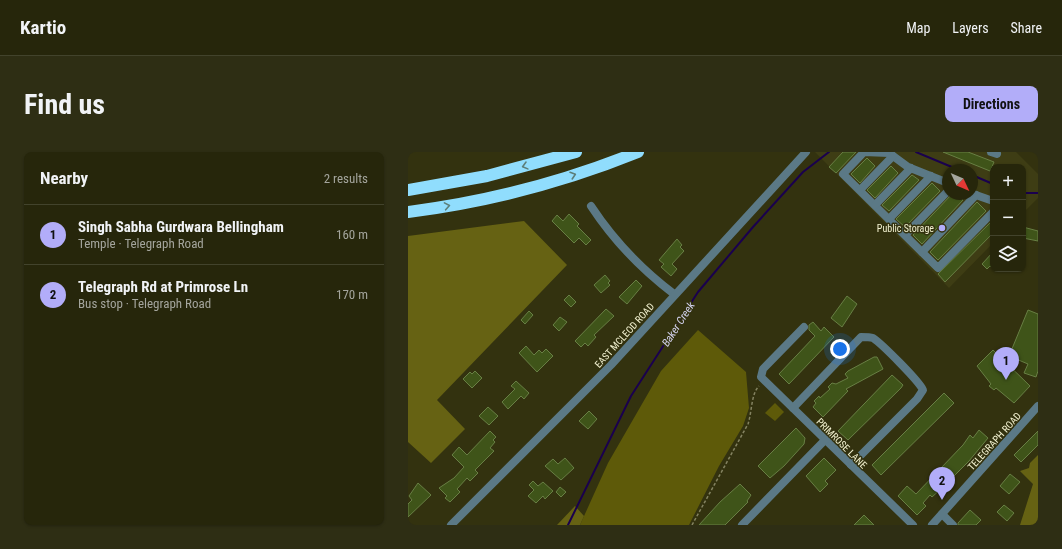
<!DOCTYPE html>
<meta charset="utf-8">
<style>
body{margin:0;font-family:"Roboto Condensed",sans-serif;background:#2e2e14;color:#f1f3f6}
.controls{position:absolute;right:12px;top:12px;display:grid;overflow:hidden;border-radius:8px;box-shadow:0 1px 3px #0004}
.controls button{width:36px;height:36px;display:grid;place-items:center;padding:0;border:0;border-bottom:1px solid #42432c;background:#26260b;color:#f1f3f6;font:20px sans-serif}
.compass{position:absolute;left:534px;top:12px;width:36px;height:36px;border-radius:50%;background:#26260b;box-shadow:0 1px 3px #0004;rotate:134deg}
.you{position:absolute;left:432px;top:197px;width:14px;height:14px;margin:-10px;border:3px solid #fff;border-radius:50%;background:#1a73e8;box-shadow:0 0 0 6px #1a73e833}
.badge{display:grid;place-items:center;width:26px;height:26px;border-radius:50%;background:#b2adf9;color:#111;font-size:13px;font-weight:700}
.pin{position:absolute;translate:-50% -33px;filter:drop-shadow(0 1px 2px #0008)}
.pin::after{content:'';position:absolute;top:21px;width:14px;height:12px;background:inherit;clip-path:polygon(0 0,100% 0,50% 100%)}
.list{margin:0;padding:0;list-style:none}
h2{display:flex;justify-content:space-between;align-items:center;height:52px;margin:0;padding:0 16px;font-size:17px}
h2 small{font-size:13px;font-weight:400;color:#a4a59d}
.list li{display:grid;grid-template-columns:26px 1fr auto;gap:12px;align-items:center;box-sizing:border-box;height:60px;padding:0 16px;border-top:1px solid #42432c}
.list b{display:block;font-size:15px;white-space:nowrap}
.list p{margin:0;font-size:13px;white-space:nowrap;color:#a4a59d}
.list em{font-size:13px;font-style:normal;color:#a4a59d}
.icon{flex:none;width:22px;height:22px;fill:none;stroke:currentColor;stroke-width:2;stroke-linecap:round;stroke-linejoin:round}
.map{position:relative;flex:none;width:630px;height:373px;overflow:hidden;border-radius:8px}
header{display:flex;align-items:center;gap:24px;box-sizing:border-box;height:56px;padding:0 20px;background:#26260b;border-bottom:1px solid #42432c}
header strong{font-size:19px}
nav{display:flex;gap:22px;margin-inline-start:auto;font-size:14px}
.intro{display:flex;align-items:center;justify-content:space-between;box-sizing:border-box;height:96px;padding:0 24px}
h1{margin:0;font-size:28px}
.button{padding:10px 18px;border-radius:8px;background:#b2adf9;color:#111;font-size:14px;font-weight:700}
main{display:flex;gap:24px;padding:0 24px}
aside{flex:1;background:#26260b;border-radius:8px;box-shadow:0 1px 3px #0004}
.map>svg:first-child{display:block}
.built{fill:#3e3d14;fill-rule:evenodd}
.green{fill:#5e5a09}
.forest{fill:#666213}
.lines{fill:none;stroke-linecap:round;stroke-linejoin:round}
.stream{stroke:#1a004e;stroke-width:2}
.building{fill:#3f5419;stroke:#687f44}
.path{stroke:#848361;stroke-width:1.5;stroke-dasharray:3 2;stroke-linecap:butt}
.minor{stroke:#5b7986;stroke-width:8}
.highway{stroke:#90ddfd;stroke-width:12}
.oneway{stroke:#5d7f7a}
.poi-dot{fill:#b2adf9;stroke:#33320f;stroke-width:1.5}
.labels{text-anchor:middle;stroke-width:3;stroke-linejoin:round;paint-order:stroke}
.poi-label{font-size:10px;fill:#f2f1d0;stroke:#33320f;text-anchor:end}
.street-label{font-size:10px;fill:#f2f1d0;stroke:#33320f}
.water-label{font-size:11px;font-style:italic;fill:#d3d2ee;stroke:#33320f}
</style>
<header>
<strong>Kartio</strong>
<nav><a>Map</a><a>Layers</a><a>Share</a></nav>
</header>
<div class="intro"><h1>Find us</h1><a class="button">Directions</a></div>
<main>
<aside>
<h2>Nearby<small>2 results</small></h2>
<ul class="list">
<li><span class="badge">1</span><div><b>Singh Sabha Gurdwara Bellingham</b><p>Temple · Telegraph Road</p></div><em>160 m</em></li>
<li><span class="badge">2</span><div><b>Telegraph Rd at Primrose Ln</b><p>Bus stop · Telegraph Road</p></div><em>170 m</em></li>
</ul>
</aside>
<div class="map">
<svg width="630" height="373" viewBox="0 0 630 373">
<rect width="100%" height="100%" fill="#33320f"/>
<path class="built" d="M407,0H608L630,22V46L615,61V15H585V91L541,136ZM540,18H564V42H540Z"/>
<g class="green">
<path d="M290,178L338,220L341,256L335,274L311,314L281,373H172L200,311L253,219Z"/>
<path d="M367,251L376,260L367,269L357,261Z"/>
</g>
<g class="forest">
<path d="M116,69L159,113L29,248L57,277L23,311L0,290V84Z"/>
<path d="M630,303V373H612L625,332L612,319L621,316L622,311Z"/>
<path d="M167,354L176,364L172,373H149Z"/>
</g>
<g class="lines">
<g class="stream">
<path d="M508,0L551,18"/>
<path d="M564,23L585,32"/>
<path d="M615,41H630"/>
<path d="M160,373L223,244L290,140L345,75L395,20L421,0"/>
</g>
</g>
<g class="building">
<path d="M435,0H448L428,21L421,15Z"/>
<path d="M535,0H560L586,10L582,19Z"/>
<path d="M459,6L467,14L452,31L443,22Z"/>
<path d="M483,14L490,21L467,46L459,38Z"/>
<path d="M504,23L511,28L481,59L474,53Z"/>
<path d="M524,31L532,39L497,75L488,67Z"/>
<path d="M544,42H549L555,48L514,92L505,83Z"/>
<path d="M569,50L578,59L530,108L522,100Z"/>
<path d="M161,62L171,72L169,74L183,88L178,93L171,86L166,91L144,69L149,63L155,69Z"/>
<path d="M585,68V81L537,130L530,122Z"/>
<path d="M615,75L630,79V89L615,86Z"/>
<path d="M269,87L274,93L272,95L276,99L264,112L269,117L263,124L253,115L256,112L251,108Z"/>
<path d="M585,100V117L582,114L579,117L574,112Z"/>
<path d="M197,123L202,129L200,131L202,133L193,141L186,133Z"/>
<path d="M228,128L234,134L219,152L211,145Z"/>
<path d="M161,143L168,150L163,155L156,148Z"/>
<path d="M439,144L449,152L434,175L423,166Z"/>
<path d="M198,157L206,164L186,183L188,185L180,194L177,191L173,195L167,189Z"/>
<path d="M620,158L630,162V219L628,225L616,221L620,212L601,204Z"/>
<path d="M121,159L125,163L117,172L113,168Z"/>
<path d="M152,165L159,170L151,179L145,173Z"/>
<path d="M405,170L413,179L416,175L426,185L381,232L371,222L407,184L401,178V173Z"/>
<path d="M118,194L126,203L131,198L134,201L138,197L145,204L129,220L111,201Z"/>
<path d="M585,198L622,234L606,251L588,236L586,238L581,234L583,232L569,214Z"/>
<path d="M466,205H469L475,217L438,237L440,239L415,265L405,255L408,251L406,249L411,244L412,246L422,237L420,235L424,231L428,232L440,226L437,222L440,219Z"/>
<path d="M67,219L74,226L64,236L55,227L62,220L64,222Z"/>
<path d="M484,223L495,233L493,236L440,288L430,279Z"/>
<path d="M108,229L121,241L116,247L113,244L100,257L94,250L107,237L103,234Z"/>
<path d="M536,241L546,251L473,323L464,313Z"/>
<path d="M80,255L90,264L81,273L71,264Z"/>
<path d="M181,259L189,267L180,277L171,269Z"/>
<path d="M388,276L397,286L396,292L376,314L362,326L350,314Z"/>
<path d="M571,278L580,286L561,309L534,336L524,345L522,343L515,351L518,354L509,363L490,344L499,334L508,342L555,293L562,283L565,286Z"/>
<path d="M82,279L88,285L85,288L87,290L82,296L86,299L67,318L70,321L62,329L59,326L49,337L52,340L42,350L37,346L39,344L31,336L46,326L56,315L44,303L51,295L59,303Z"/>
<path d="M630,279V293L613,310L606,303Z"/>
<path d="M157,306L166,316L153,328L137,314L145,307L150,312Z"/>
<path d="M416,306L428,318L417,329L420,332L412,340L398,324Z"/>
<path d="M602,322L612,330L601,342L592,334Z"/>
<path d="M125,329L130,334L135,330L145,339L137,347L135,344L128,351L120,344L126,338L121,333Z"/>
<path d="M10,331L23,343L0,365V352L4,348L1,344Z"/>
<path d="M332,332L343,343L339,349L340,350L317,373H291L312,350Z"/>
<path d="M152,335L158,340L153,345L148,340Z"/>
<path d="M596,353L606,361L599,369L589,360Z"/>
<path d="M562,358L573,368L568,373H550V371Z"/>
<path d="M456,363L466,373H446Z"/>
</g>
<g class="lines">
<path class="path" d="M284,373L340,272C344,260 343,242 351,234"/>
<g class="minor">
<path d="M583,0L589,2"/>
<path d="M540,31L500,15L481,1L456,0L435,22L530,116L585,60"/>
<path d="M452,38L485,4"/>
<path d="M565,42L585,49"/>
<path d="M467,53L503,16"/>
<path d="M183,54C206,89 233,117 266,142"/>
<path d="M481,67L523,24"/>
<path d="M497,83L540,39"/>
<path d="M514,100L568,43"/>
<path d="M396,175L355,217L353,225L505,373"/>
<path d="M385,256L453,185C456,185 462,185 465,186C474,192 511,229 515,238L509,247L443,313"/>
<path d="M534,362L545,373"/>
<path d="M43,373L203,213L398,0"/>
<path d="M334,373L417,288"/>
<path d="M524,373L630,254"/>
</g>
<g class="highway">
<path d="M0,38L79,24L168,0"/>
<path d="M0,60C79,50 156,30 230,0"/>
</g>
</g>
<defs><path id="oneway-chevron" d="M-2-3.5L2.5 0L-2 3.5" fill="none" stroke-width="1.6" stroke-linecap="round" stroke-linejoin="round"/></defs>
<g class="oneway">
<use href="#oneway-chevron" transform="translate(117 14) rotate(165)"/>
<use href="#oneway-chevron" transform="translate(165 23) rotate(-18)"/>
<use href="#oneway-chevron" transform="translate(39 54) rotate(-10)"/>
</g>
<circle class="poi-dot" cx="534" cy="76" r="4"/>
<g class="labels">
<g class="poi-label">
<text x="526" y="80">Public Storage</text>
</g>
<g class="street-label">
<text transform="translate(216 183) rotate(-48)" y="4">EAST MCLEOD ROAD</text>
<text transform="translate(586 289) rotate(-48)" y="4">TELEGRAPH ROAD</text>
<text transform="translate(434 291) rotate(45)" y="4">PRIMROSE LANE</text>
</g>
<g class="water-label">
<text transform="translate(270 172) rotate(-57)" y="4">Baker Creek</text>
</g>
</g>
</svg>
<div class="controls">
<button>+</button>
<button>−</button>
<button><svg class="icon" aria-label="layers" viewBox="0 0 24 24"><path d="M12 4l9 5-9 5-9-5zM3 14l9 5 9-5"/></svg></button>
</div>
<svg class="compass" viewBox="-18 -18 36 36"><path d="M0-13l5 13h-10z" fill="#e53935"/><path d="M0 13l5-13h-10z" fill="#a4a59d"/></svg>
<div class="you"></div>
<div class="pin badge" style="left:598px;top:228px">1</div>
<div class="pin badge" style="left:534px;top:348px">2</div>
</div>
</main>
